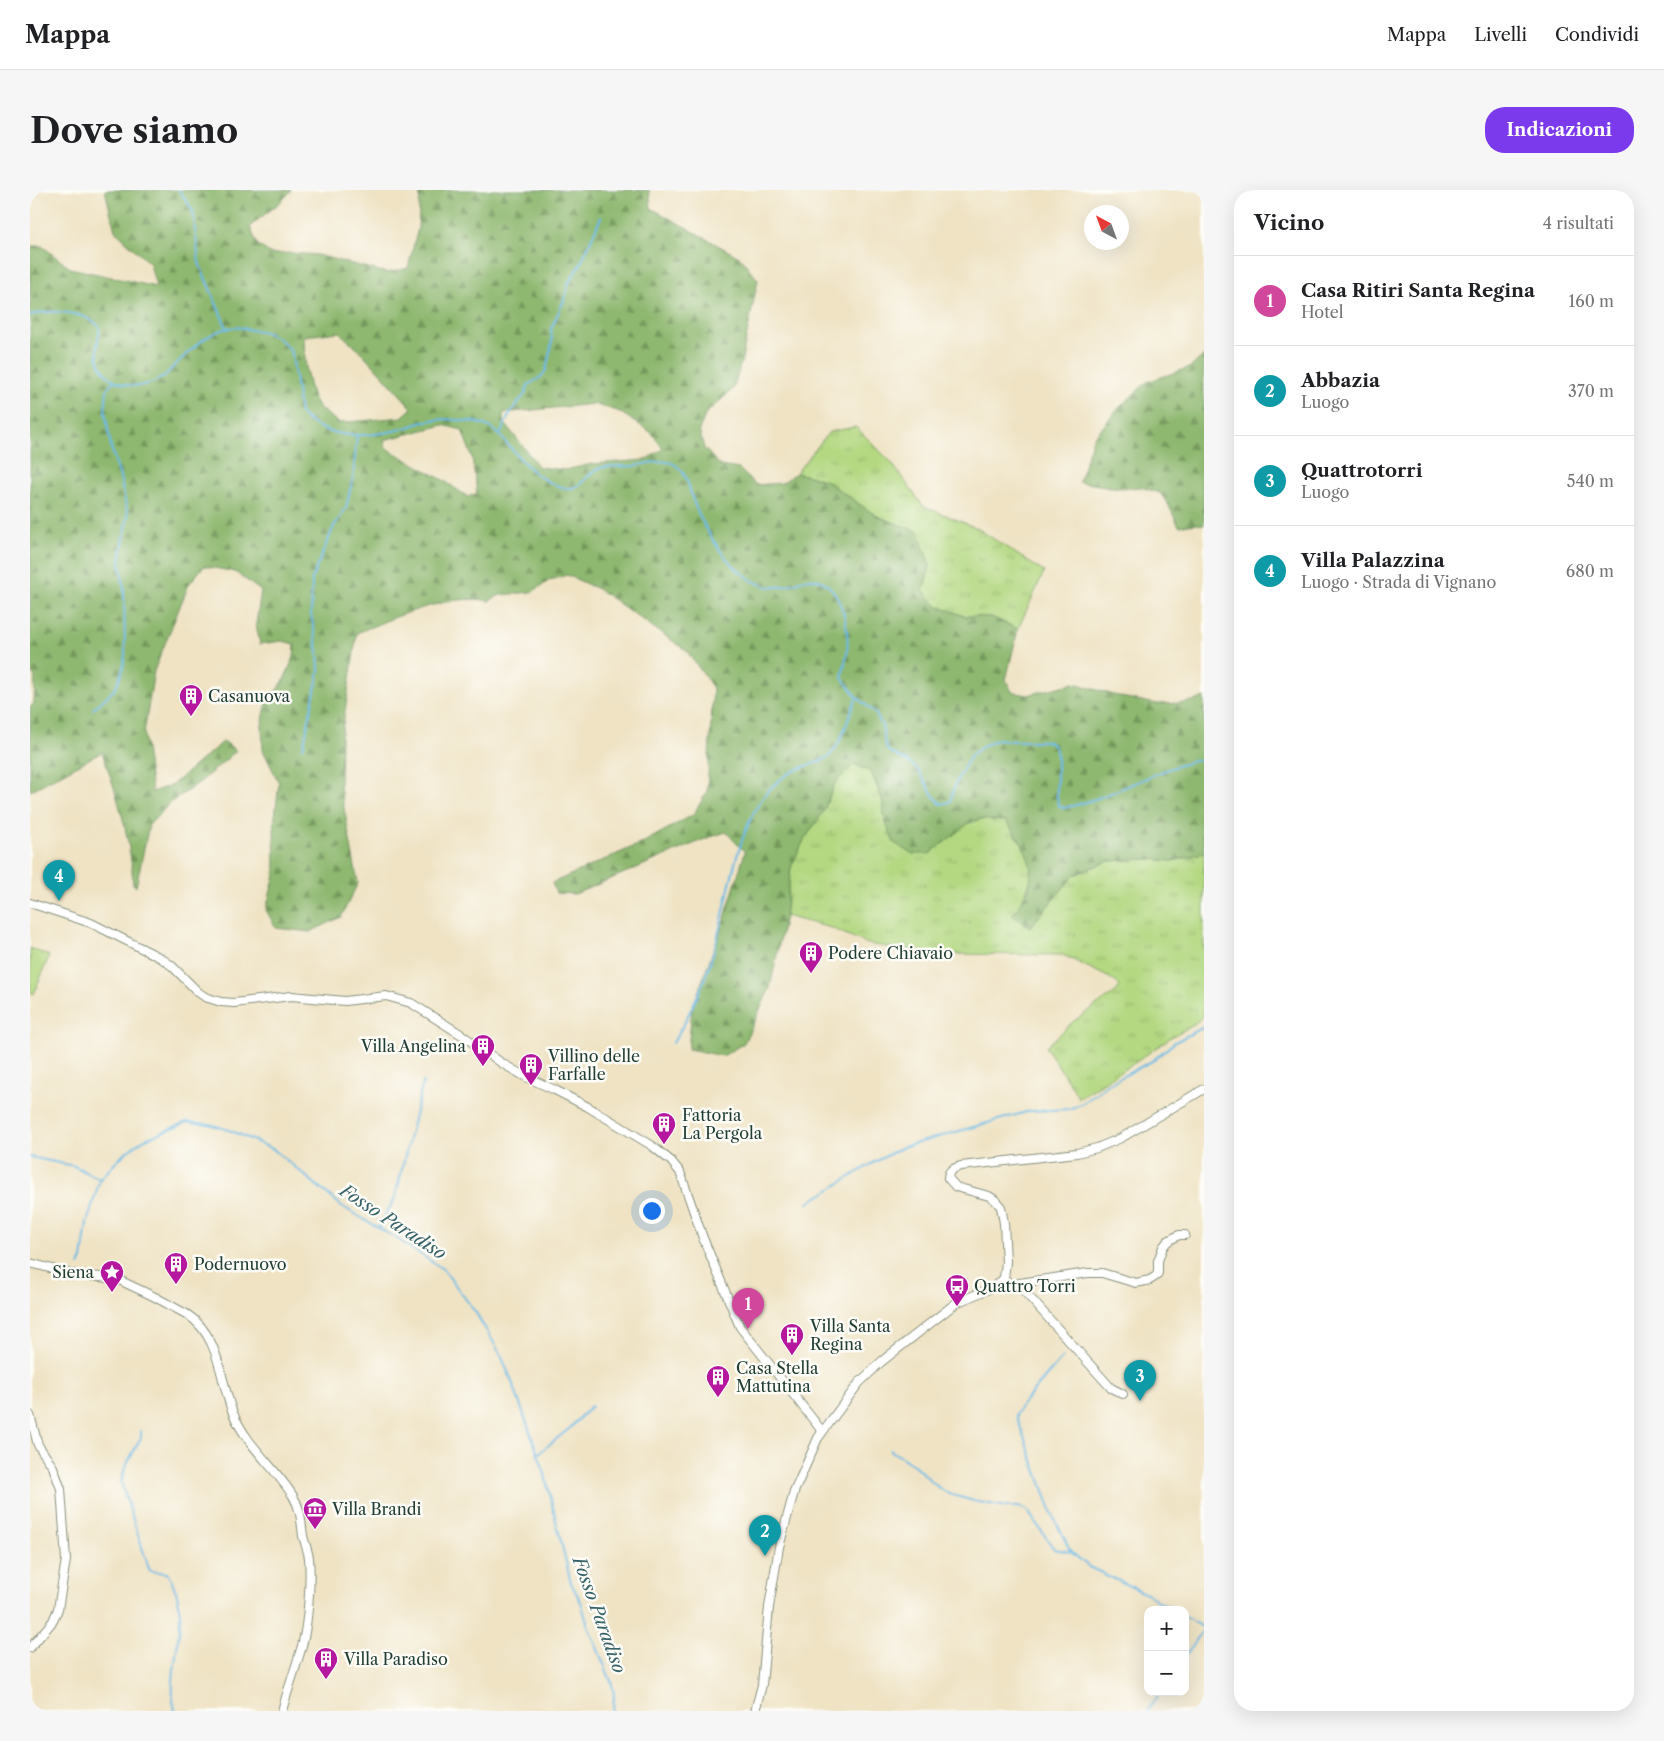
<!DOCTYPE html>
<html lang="it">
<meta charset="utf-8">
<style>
body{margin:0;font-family:"Libre Caslon Text",serif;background:#f6f6f6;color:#202124}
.controls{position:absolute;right:15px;bottom:15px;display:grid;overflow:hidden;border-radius:10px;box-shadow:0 5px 20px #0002}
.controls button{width:45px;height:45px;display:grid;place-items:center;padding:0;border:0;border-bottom:1px solid #e0e0e0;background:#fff;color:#202124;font:25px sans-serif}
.compass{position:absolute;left:1054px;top:15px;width:45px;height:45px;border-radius:50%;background:#fff;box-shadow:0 5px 20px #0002;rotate:319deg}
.you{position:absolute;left:621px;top:1020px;width:18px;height:18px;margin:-12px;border:4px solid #fff;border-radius:50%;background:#1a73e8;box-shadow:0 0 0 8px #1a73e833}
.badge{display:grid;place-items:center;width:32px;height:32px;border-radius:50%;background:#7c3aed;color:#fff;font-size:16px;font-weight:700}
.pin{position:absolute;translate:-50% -41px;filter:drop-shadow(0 1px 2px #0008)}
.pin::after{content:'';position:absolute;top:26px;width:18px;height:15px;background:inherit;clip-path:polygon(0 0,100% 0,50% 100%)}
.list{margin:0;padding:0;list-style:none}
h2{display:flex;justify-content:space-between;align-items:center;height:65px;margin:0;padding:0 20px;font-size:21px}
h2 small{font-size:16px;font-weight:400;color:#757577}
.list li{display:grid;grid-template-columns:32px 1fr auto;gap:15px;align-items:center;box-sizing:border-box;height:90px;padding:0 20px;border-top:1px solid #e0e0e0}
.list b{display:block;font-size:19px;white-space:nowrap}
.list p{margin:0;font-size:16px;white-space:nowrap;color:#757577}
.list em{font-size:16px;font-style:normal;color:#757577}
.map{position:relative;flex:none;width:1174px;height:1521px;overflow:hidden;border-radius:20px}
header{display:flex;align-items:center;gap:30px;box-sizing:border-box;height:70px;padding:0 25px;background:#fff;border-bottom:1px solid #e0e0e0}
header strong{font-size:24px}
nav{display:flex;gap:28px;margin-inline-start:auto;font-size:18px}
.intro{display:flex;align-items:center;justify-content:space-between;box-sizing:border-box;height:120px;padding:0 30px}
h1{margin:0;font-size:35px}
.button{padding:12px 22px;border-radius:20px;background:#7c3aed;color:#fff;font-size:18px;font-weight:700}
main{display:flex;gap:30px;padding:0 30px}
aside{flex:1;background:#fff;border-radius:20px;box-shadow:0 5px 20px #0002}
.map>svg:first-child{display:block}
.grass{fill:url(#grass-tufts);stroke:#698a5a}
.forest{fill:url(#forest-firs);stroke:#567a52;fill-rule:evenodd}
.pitch{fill:#b3d881;stroke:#698a5a}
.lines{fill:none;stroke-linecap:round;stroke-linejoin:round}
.stream{stroke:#6bbae6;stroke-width:2}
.minor-casing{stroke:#87907c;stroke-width:10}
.minor{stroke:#fff;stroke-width:8}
.labels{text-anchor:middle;stroke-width:5;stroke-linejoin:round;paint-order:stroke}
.poi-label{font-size:16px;fill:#1f3d34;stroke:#fdfcf7;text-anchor:start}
.water-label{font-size:18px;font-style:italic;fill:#366269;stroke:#fdfcf7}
</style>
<header>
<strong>Mappa</strong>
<nav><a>Mappa</a><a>Livelli</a><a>Condividi</a></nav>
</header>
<div class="intro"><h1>Dove siamo</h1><a class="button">Indicazioni</a></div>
<main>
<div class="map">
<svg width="1174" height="1521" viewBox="0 0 1174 1521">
<defs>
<pattern id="grass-tufts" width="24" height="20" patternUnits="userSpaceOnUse" patternTransform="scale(1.25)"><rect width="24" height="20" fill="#b3d881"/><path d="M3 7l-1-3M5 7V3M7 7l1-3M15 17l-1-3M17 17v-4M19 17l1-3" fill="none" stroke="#9aba70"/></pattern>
<pattern id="forest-firs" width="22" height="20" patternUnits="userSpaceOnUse" patternTransform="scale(1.25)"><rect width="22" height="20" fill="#8eb86f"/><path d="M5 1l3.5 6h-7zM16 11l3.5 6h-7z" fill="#73975c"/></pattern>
</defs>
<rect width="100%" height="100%" fill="#fdfcf7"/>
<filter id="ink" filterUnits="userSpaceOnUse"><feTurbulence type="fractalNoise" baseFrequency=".02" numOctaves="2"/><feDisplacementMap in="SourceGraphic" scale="10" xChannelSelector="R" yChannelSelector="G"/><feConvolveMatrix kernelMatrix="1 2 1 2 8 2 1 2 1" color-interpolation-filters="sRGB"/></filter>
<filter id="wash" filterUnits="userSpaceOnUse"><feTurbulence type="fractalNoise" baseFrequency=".0096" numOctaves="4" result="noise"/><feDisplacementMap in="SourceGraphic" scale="20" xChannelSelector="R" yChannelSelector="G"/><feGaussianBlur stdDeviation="1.12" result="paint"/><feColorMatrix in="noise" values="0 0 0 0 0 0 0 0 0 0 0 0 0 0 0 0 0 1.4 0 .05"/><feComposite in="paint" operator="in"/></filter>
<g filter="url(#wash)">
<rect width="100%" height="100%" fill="#efe3c4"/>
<g class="grass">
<path d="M826,237L860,271L893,316L947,338L1014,382L988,439L961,427L934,426L907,416L893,400L900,376L888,343L845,325L795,290L766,283L799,242Z"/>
<path d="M824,574L841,582L852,608L855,631L899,664L939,633L950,629L976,631L998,663L1002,687L991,714L1000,737L1044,685L1078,671L1119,669L1143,671L1174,663V826L1160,837L1144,845L1109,870L1049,908L1016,857L1044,831L1086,802L1090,796L1082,789L1033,765L907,764L863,758L838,754L801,738L755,726L761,677L774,650L793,622L805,593Z"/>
</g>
<g class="forest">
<path d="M75,0H261C251,15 233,24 220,37L227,54L241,64L261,63L287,65L357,83L378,78L388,38L390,0H619L621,18L711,68L728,90L711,173L703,199L676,223L669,240L674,258L690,276L709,279L726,295L752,293L766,283L795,290L845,325L888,342L900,376L893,400L907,416L934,426L961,427L988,439L976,490L982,502L998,505L1044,493L1091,507L1127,514L1154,513L1174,508V663L1143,671L1119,669L1078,671L1044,685L1000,737L982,725C1013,689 1002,665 976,631L950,629L939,633L899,664H883L864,653L855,631L852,608L841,582L824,574L805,593L793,622L774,650L761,677L755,726L740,798L714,853L693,866L658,859L662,819L695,728L715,662L696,642L675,649L545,704L526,703L522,693L614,652L663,625L677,602L683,498L657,461L570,400L537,385L520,390L502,402L470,405L459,411C422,402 362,428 327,443L311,547L310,597L328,693L311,727L280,742L246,738L236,720L245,684L244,635L249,593L233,560L232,535L237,512L253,492L264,467L265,454L252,451L230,454L226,434L231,401L205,382L174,376L159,394L124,481L114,543L122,602L142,595L194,551L206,561L170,592L141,612L119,635L106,697L103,694C101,648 87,605 72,562L0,601V517L4,513L5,486L0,483V56H12L40,78L126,97L120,74L85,41ZM309,142L334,165L382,218L372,227L309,233C303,228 296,224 290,218C277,205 274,165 274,146ZM563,214L588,221L622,243L633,259L615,270L562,274L535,280L509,277L473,231V223ZM413,235L432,240L442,267L447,303L438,307L413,290L356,258L354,250Z"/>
<path d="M1174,165V335L1168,334L1149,336L1138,314L1130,303L1111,297L1089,298L1049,292L1063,248L1090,217L1117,192L1161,177Z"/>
</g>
<path class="pitch" d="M0,758L19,766L4,804L0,803Z"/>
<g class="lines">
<g class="stream">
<path d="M149,0L163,21L169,73L197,139"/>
<path d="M0,125C22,119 54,121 70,137C68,148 66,158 68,168C75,196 107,202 130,189C136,186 139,181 144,176C162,159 180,138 207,137C212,137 217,140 222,140C238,140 255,150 262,164L270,223C296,252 342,247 376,238C382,236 388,233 394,232C407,228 423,229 435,231C444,232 453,233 461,238C468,242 474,250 479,256C495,275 511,293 536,298C550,301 558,282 570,278C581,275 593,277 604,276C615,274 627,270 638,272C641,273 645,274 648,277C659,286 660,305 666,318C677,343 694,371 717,387C736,400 745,399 766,393C770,391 776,389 781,389C811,389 820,439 817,462C816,471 813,479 812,488L827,507L845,523L852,535L855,554L858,561L878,572L888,580L903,605L911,614L920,612L925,594L941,565L955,555L968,549L983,551H1017L1024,556L1027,564V606L1028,615L1033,618C1082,609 1125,578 1174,569"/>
<path d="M470,245L480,223L495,204L498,195L511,187L516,180L522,152L521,139L534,110L539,92L550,75L571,27"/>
<path d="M63,519L85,499L92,482L95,465L94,399L90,371L98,325L90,287L81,257L75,221L77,199L84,190"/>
<path d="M273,558L289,481L288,462L281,424L282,388L304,336L316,318L323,287L327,245"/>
<path d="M643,853C663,819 679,784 688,745C699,704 704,661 724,622C735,601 750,585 773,577C782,574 793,572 800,565C813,552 819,523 827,507"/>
<path d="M0,967L44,976L70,989"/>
<path d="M778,1013L841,974L873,957L1000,921L1039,919L1053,913L1080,893L1122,871L1145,852L1174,837"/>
<path d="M349,1037L365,1008L393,892"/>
<path d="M49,1075L52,1069L57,1033L70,989L95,963L113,950L157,932L179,934L199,940L243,959L313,1017L369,1050L414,1080L446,1123L471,1165L484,1197L514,1281L541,1393L551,1412L558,1436L581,1491L584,1503L583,1521"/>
<path d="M1033,1167L993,1213L986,1225L1024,1328L1041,1362L1059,1377L1119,1405L1143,1420"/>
<path d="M111,1241V1247L95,1278L91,1292L119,1379L121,1381L137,1383C167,1428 134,1474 145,1521"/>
<path d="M860,1260L885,1276L909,1298L919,1304L944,1311L976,1317H989L997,1320L1024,1359L1041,1362"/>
<path d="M509,1263L540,1238L561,1216"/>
<path d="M1155,1427L1174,1438"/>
<path d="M1155,1466L1174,1439"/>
<path d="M1117,1521L1131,1502"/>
</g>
</g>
</g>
<g filter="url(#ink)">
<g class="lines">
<g class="minor-casing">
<g id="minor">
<path d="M0,713L61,733L131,768L142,776L168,802L175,807L191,812L204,813L261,806L315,811L356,806L381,813L432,845L473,874L496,887L525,900L558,917L621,955L641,971L650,982L673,1048L710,1137L792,1241"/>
<path d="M0,1073L42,1084L87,1089L125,1107L158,1125C190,1146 190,1191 203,1223C216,1255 245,1277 263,1306C271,1319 271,1331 273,1346C275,1354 278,1361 279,1368C281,1390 278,1431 273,1452C267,1475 258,1498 252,1521"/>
<path d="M973,1090L983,1094L1058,1083H1072L1106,1093L1120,1090L1126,1086L1128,1083V1071L1133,1057L1138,1051L1149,1045H1155"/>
<path d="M983,1094L994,1101L1081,1198L1093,1204"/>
<path d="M0,1225L8,1255L23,1277L31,1299L36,1370L28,1419L23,1431L0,1458"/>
<path d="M725,1521L732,1495L739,1417L749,1357L764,1302L788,1248L829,1193L851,1172L926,1113L966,1096L974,1088L976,1072L974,1033L971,1017L965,1010L959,1006L926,997L918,988C918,980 924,978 931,976L1047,963L1067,958L1091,948L1174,899"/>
</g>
</g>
<use href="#minor" class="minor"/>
</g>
</g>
<defs>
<g id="building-pin" transform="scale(1.25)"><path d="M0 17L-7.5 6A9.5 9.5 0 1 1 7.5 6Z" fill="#b5179e" stroke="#fdfcf7"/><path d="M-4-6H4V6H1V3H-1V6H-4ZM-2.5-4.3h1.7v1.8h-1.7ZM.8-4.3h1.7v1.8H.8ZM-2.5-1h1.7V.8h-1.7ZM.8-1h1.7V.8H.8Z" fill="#fff"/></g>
<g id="sight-pin" transform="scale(1.25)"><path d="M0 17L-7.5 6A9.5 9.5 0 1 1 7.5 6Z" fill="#b5179e" stroke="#fdfcf7"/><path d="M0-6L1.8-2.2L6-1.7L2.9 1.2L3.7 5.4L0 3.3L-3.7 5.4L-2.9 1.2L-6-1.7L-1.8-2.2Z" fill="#fff"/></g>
<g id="bus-pin" transform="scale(1.25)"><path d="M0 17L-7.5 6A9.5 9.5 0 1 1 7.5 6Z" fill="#b5179e" stroke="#fdfcf7"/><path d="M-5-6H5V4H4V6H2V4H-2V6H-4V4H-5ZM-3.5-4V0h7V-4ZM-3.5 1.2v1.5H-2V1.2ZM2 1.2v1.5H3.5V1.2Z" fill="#fff"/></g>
<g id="museum-pin" transform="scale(1.25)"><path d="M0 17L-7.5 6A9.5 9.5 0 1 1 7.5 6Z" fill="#b5179e" stroke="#fdfcf7"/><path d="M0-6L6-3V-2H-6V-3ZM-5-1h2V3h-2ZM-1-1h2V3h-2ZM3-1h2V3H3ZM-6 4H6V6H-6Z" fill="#fff"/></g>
</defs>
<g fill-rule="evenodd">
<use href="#building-pin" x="161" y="506"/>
<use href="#building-pin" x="781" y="763"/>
<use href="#building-pin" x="453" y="856"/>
<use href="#building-pin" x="501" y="875"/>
<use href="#building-pin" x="634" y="934"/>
<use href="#building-pin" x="146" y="1074"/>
<use href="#sight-pin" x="82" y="1082"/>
<use href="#bus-pin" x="927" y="1096"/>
<use href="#building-pin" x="762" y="1145"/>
<use href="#building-pin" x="688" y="1187"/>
<use href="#museum-pin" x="285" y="1319"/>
<use href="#building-pin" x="296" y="1469"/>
</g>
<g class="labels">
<g class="poi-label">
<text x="178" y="512">Casanuova</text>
<text x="798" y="769">Podere Chiavaio</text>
<text x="436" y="862" text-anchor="end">Villa Angelina</text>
<text x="518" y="872">Villino delle<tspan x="518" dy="18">Farfalle</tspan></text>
<text x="652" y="931">Fattoria<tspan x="652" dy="18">La Pergola</tspan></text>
<text x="164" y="1080">Podernuovo</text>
<text x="64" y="1088" text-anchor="end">Siena</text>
<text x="944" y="1102">Quattro Torri</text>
<text x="780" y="1142">Villa Santa<tspan x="780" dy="18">Regina</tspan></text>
<text x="706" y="1184">Casa Stella<tspan x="706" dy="18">Mattutina</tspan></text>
<text x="302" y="1325">Villa Brandi</text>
<text x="314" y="1475">Villa Paradiso</text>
</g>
<g class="water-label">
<text transform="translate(363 1032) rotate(33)" y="6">Fosso Paradiso</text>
<text transform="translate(569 1425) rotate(70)" y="6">Fosso Paradiso</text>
</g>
</g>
</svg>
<div class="controls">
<button>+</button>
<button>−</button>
</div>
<svg class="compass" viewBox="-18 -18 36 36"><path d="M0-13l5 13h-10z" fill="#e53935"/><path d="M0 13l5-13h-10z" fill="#757577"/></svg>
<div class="you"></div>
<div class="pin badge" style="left:718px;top:1139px;background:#d1479c">1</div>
<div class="pin badge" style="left:735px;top:1366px;background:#0f9aa8">2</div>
<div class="pin badge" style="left:1110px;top:1211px;background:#0f9aa8">3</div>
<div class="pin badge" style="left:29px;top:711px;background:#0f9aa8">4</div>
</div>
<aside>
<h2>Vicino<small>4 risultati</small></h2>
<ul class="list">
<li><span class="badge" style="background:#d1479c">1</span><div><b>Casa Ritiri Santa Regina</b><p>Hotel</p></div><em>160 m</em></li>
<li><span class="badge" style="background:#0f9aa8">2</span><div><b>Abbazia</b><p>Luogo</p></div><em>370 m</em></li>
<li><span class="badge" style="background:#0f9aa8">3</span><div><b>Quattrotorri</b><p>Luogo</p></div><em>540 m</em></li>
<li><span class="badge" style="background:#0f9aa8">4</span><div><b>Villa Palazzina</b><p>Luogo · Strada di Vignano</p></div><em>680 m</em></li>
</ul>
</aside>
</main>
